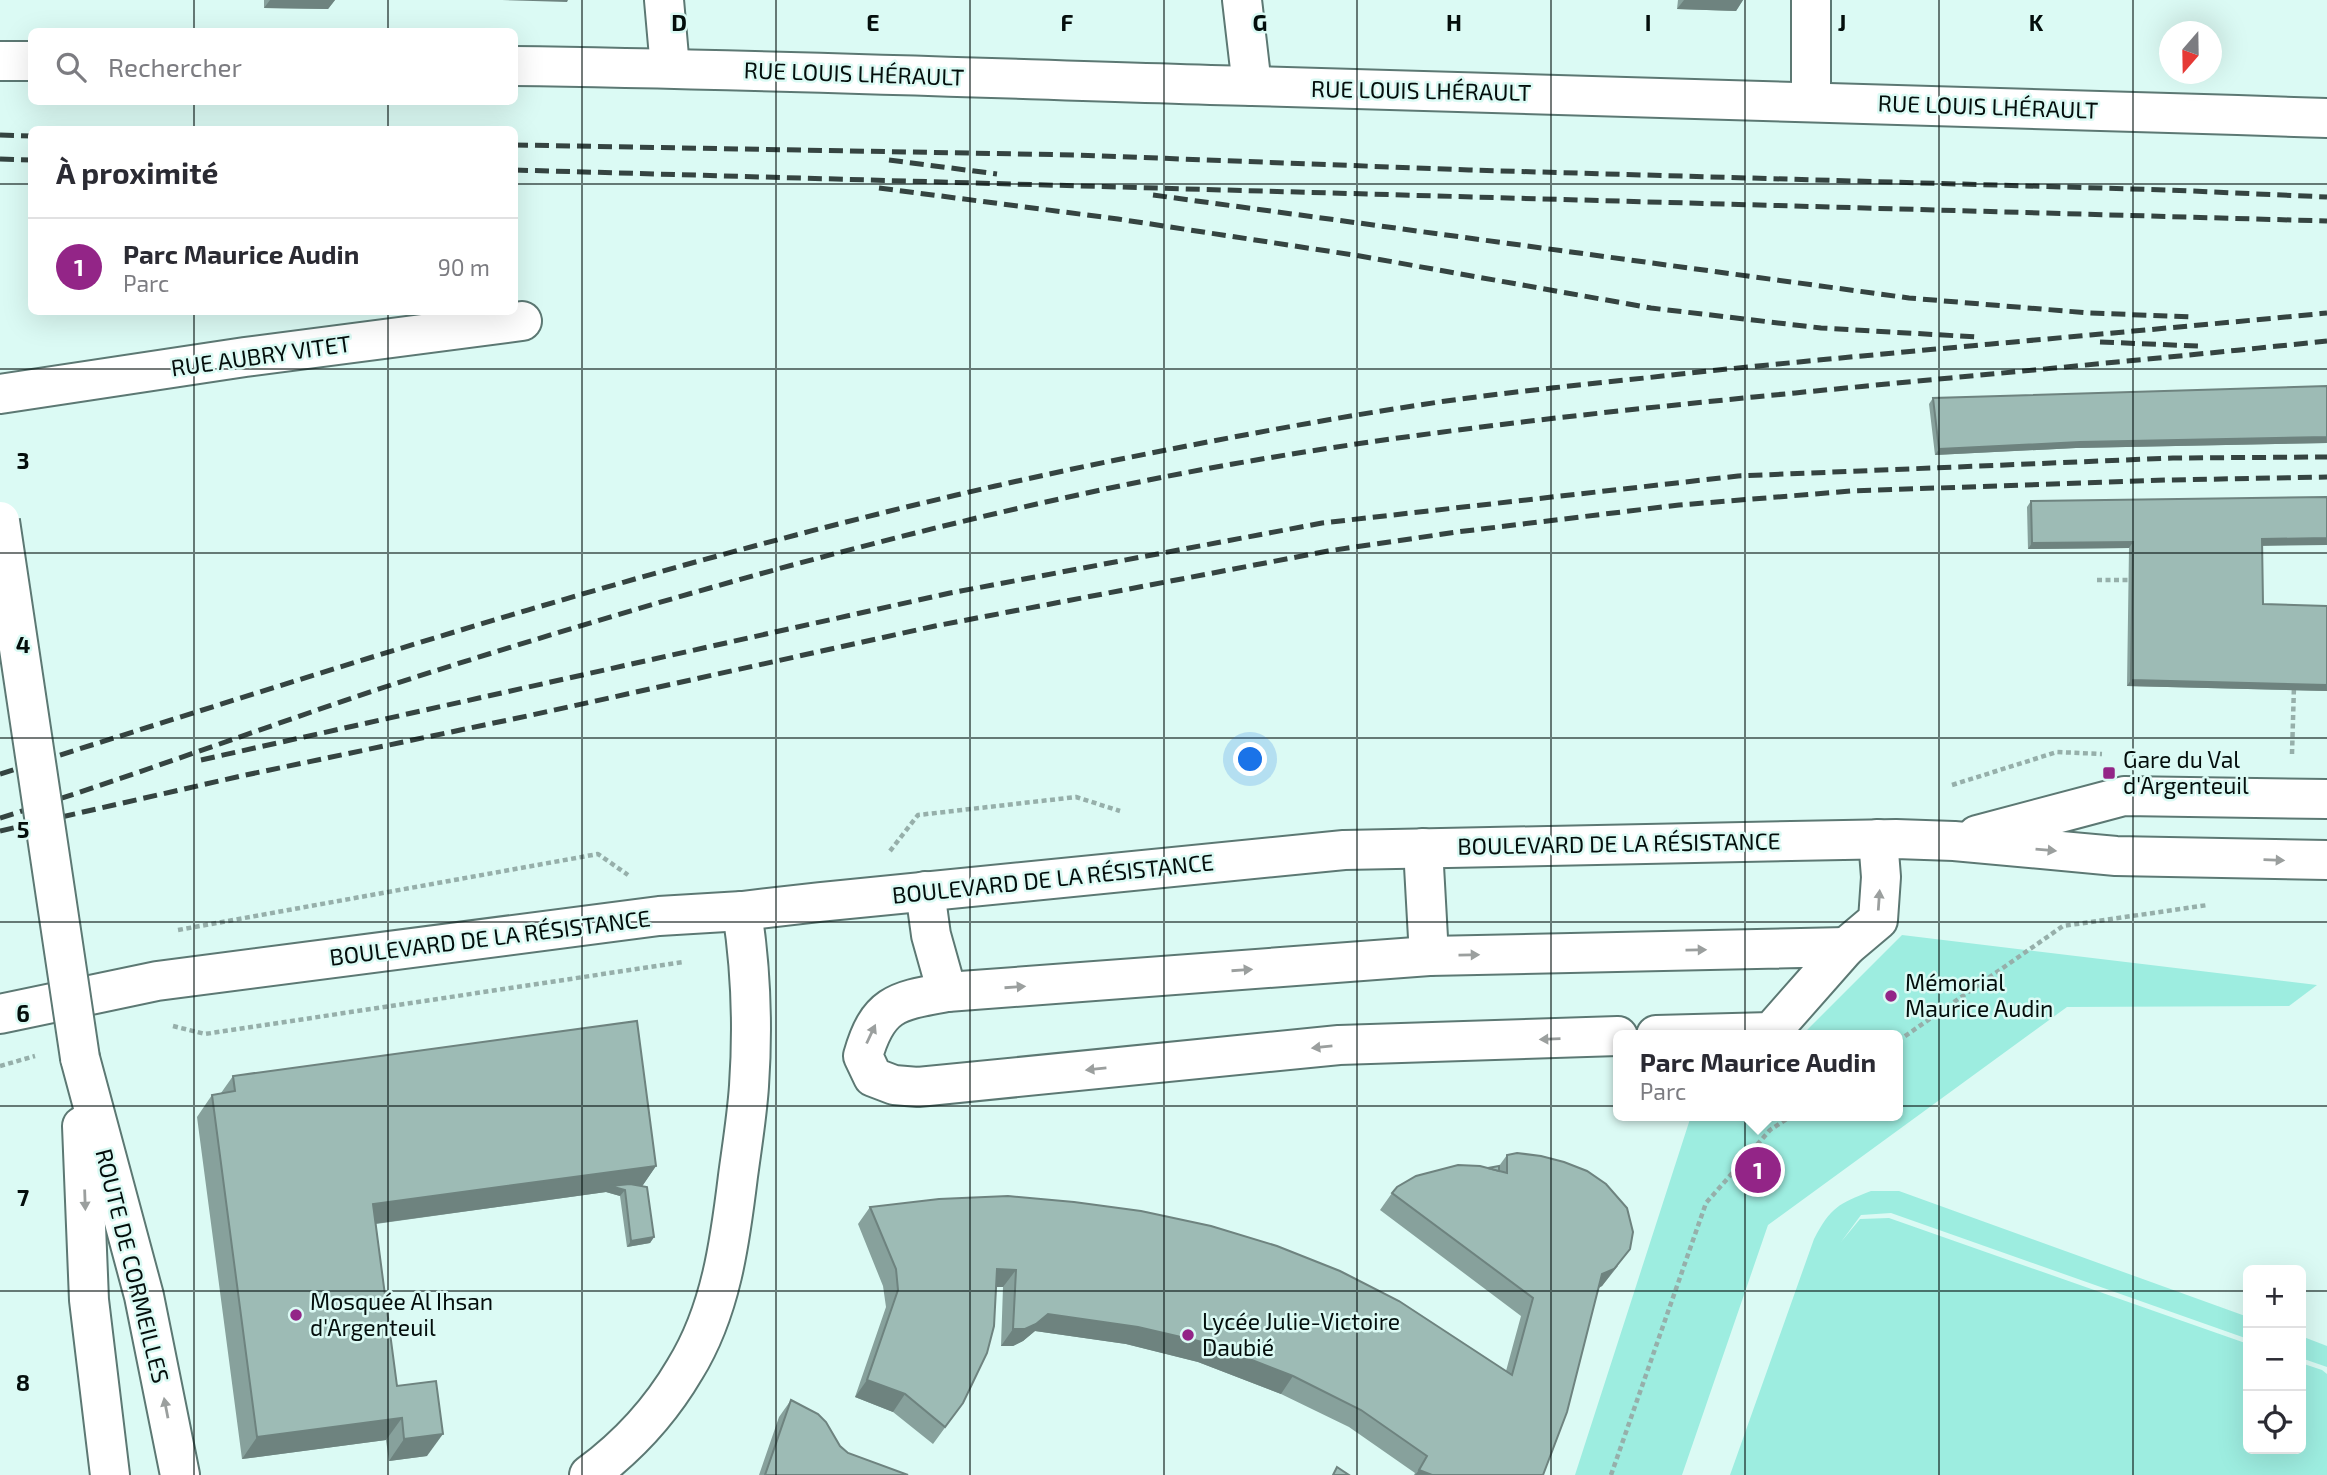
<!DOCTYPE html>
<html lang="fr">
<meta charset="utf-8">
<style>
body{margin:0;font-family:"Exo 2",sans-serif;background:#f7f7f7;color:#2b2b33}
.controls{position:absolute;right:21px;bottom:21px;display:grid;overflow:hidden;border-radius:10px;box-shadow:0 7px 28px #0002}
.controls button{width:63px;height:63px;display:grid;place-items:center;padding:0;border:0;border-bottom:2px solid #e1e1e2;background:#fff;color:#2b2b33;font:35px sans-serif}
.compass{position:absolute;left:2159px;top:21px;width:63px;height:63px;border-radius:50%;background:#fff;box-shadow:0 7px 28px #0002;rotate:200deg}
.you{position:absolute;left:1251px;top:760px;width:24px;height:24px;margin:-18px;border:5px solid #fff;border-radius:50%;background:#1a73e8;box-shadow:0 0 0 10px #1a73e833}
.badge{display:grid;place-items:center;width:46px;height:46px;border-radius:50%;background:#932587;color:#fff;font-size:23px;font-weight:700}
.pin{position:absolute;translate:-50% -50%;border:4px solid #fff;box-shadow:0 2px 7px #0006}
.popup{position:absolute;left:1613px;top:1030px;width:290px;height:91px;box-sizing:border-box;display:grid;place-content:center;border-radius:10px;background:#fff;filter:drop-shadow(0 2px 5px #0005);font-size:23px;white-space:nowrap;color:#7c7c81}
.popup b{font-size:26px;color:#2b2b33}
.popup::after{content:'';position:absolute;left:50%;top:100%;margin-left:-14px;border:14px solid transparent;border-top-color:#fff}
.list{margin:0;padding:0;list-style:none}
h2{display:flex;justify-content:space-between;align-items:center;height:91px;margin:0;padding:0 28px;font-size:30px}
h2 small{font-size:23px;font-weight:400;color:#7c7c81}
.list li{display:grid;grid-template-columns:46px 1fr auto;gap:21px;align-items:center;box-sizing:border-box;height:98px;padding:0 28px;border-top:2px solid #e1e1e2}
.list b{display:block;font-size:26px;white-space:nowrap}
.list p{margin:0;font-size:23px;white-space:nowrap;color:#7c7c81}
.list em{font-size:23px;font-style:normal;color:#7c7c81}
.icon{flex:none;width:38px;height:38px;fill:none;stroke:currentColor;stroke-width:2;stroke-linecap:round;stroke-linejoin:round}
.map{position:relative;flex:none;width:2327px;height:1475px;overflow:hidden}
.search{position:absolute;background:#fff;box-shadow:0 7px 28px #0002;left:28px;top:28px;width:490px;height:77px;display:flex;align-items:center;gap:18px;box-sizing:border-box;padding:0 24px;border-radius:10px;color:#7c7c81;font-size:26px}
.panel{position:absolute;background:#fff;box-shadow:0 7px 28px #0002;left:28px;top:126px;width:490px;height:189px;border-radius:10px}
.map>svg:first-child{display:block}
.green{fill:#9dede0}
.lines{fill:none;stroke-linecap:round;stroke-linejoin:round}
.minor-casing{stroke:#5c7873;stroke-width:42}
.major-casing{stroke:#5c7873;stroke-width:42}
.path{stroke:#96afaa;stroke-width:4.5;stroke-dasharray:5 3.5;stroke-linecap:butt}
.minor{stroke:#fff;stroke-width:38}
.major{stroke:#fff;stroke-width:38}
.rail{stroke:#354441;stroke-width:5;stroke-dasharray:14 7;stroke-linecap:butt}
.major-bridge-casing{stroke:#5c7873;stroke-width:42;stroke-linecap:butt}
.major-bridge{stroke:#fff;stroke-width:38}
.wall{fill:#87a19c}
.shaded-wall{fill:#6e837f}
.building{fill:#9dbbb5;stroke:#6e837f;stroke-width:2}
.oneway{fill:#9b9f9e}
.grid{fill:none;stroke:#040e0c;stroke-width:2;stroke-opacity:0.55}
.poi-dot{fill:#932587;stroke:#dbfaf4;stroke-width:2.5}
.labels{text-anchor:middle;stroke-width:5;stroke-linejoin:round;paint-order:stroke}
.street-label{font-size:23px;fill:#040e0c;stroke:#dbfaf4}
.poi-label{font-size:23px;fill:#040e0c;stroke:#dbfaf4;text-anchor:start}
.grid-label{font-size:23px;text-anchor:middle;font-weight:bold;fill:#040e0c;stroke:#dbfaf4;stroke-width:5;stroke-linejoin:round;paint-order:stroke}
</style>
<div class="map">
<svg width="2327" height="1475" viewBox="0 0 2327 1475">
<rect width="100%" height="100%" fill="#dbfaf4"/>
<g class="green">
<path d="M1902,935L2317,985L2289,1006L2067,1007L1768,1225L1682,1475H1575L1691,1116H1898V1035H1802Z"/>
<path d="M1871,1191H1899L2248,1317V1339L1891,1213L1861,1215L1841,1242L1860,1219L1889,1218L2248,1344V1449H2301V1363L2322,1370L2327,1374V1475H1730L1814,1239C1831,1207 1838,1204 1871,1191Z"/>
<path d="M2301,1336L2327,1346V1367L2301,1358Z"/>
</g>
<g class="lines">
<g class="minor-casing">
<g id="minor">
<path d="M664,0L670,68"/>
<path d="M1242,0L1252,86"/>
<path d="M0,61H32"/>
<path d="M514,66C761,69 1006,79 1252,86C1611,97 1969,106 2327,118"/>
<path d="M1811,101V0"/>
<path d="M0,394L245,357L522,321"/>
<path d="M1423,848L1429,956"/>
<path d="M925,891L931,935L947,992"/>
<path d="M1846,947L1878,920L1881,877L1878,839"/>
<path d="M1618,1036L1339,1045L918,1087L894,1085L873,1077L863,1056C878,1003 897,1001 947,992L1429,956L1846,947L1771,1032L1656,1035"/>
<path d="M589,1475C627,1447 661,1410 685,1369C721,1311 730,1242 738,1176C742,1146 747,1116 749,1086C753,1028 751,969 742,911"/>
</g>
</g>
<g class="major-casing">
<g id="major">
<path d="M1977,835L2124,796L2327,799"/>
<path d="M0,1014L157,981L659,916L742,911L820,902L1344,850L1896,839L1954,841L2116,856L2327,860"/>
<path d="M80,1058L144,1296L180,1475"/>
<path d="M82,1126L89,1300L110,1475"/>
</g>
</g>
<g class="path">
<path d="M2097,580H2131"/>
<path d="M2292,754L2294,686"/>
<path d="M1952,785L2057,752L2102,754"/>
<path d="M890,851L918,815L1076,797L1120,811"/>
<path d="M178,930L598,854L628,875"/>
<path d="M173,1026L205,1034L683,962"/>
<path d="M1898,1041L2063,926L2208,905"/>
<path d="M0,1066L35,1056"/>
<path d="M1611,1475L1706,1203L1770,1130L1791,1116"/>
</g>
<use href="#minor" class="minor"/>
<use href="#major" class="major"/>
<g class="rail">
<path d="M0,135L32,136"/>
<path d="M514,145L1077,155L1469,170L2168,190L2327,197"/>
<path d="M0,159L32,160"/>
<path d="M889,160L997,174"/>
<path d="M514,170L2327,221"/>
<path d="M879,188L1118,219L1360,256L1651,308L1821,328L1977,337"/>
<path d="M1153,195L1909,298L2089,313L2195,317"/>
<path d="M2100,342L2198,346"/>
<path d="M201,760L950,593L1322,523L1738,476L2173,458L2327,457"/>
<path d="M0,774C368,658 737,537 1116,460C1226,438 1336,417 1446,401C1533,389 1621,381 1708,371C1914,350 2121,333 2327,313"/>
<path d="M0,818C134,776 264,727 397,683C656,600 917,525 1184,473C1373,437 1564,416 1754,397C1945,378 2136,361 2327,341"/>
<path d="M0,831L241,776L532,715L935,626L1328,551L1457,532L1679,505L1851,491L2168,480L2327,477"/>
</g>
<g class="major-bridge-casing">
<path id="major-bridge" d="M0,521L80,1058"/>
</g>
<use href="#major-bridge" class="major-bridge"/>
</g>
<g class="wall">
<path d="M264,0H335L328,9L264,8Z"/>
<path d="M1678,0H1743L1736,11L1677,9Z"/>
<path d="M2327,386V443L2076,448L1935,455L1929,404L1933,398Z"/>
<path d="M2031,501L2262,546L2263,604L2327,606V691L2127,686L2129,548L2028,549L2027,507Z"/>
<path d="M233,1076L656,1166L642,1186L654,1237L650,1243L627,1247L620,1196L606,1192L376,1224L397,1386L427,1456L389,1461L386,1440L242,1459L197,1117L212,1095L221,1093Z"/>
<path d="M1507,1155L1618,1266L1602,1286L1599,1288L1543,1475H1414L1415,1473L1349,1427L1281,1394L1198,1362L1126,1344L1035,1331L1023,1341L1013,1346H1001L1003,1287H996L963,1403L933,1444L893,1412L855,1397L886,1307L883,1286L858,1224L870,1207L1506,1371L1521,1316L1380,1210L1392,1193L1488,1168L1499,1166Z"/>
<path d="M791,1400L848,1453L908,1475H759L779,1417Z"/>
</g>
<g class="shaded-wall">
<path d="M270,0H335L328,9L264,8Z"/>
<path d="M502,0H568L567,2Z"/>
<path d="M1684,0H1743L1736,11L1677,9Z"/>
<path d="M2327,437V443L2076,448L1935,455L1939,449L2080,442Z"/>
<path d="M2327,538V545L2258,546L2262,539Z"/>
<path d="M2133,542L2129,548L2028,549L2032,543Z"/>
<path d="M2131,680L2327,685V691L2127,686Z"/>
<path d="M656,1166L641,1188L625,1190L620,1196L606,1192L358,1226L373,1204Z"/>
<path d="M654,1237L650,1243L627,1247L631,1241Z"/>
<path d="M1630,1249L1602,1286L1590,1292L1602,1274Z"/>
<path d="M997,1269L1016,1270L1003,1287H985Z"/>
<path d="M1048,1314L1138,1327L1211,1344L1293,1376L1281,1394L1198,1362L1126,1344L1035,1331L1023,1341L1013,1346H1001L1013,1329Z"/>
<path d="M867,1380L905,1394L893,1412L855,1397Z"/>
<path d="M402,1418L386,1440L242,1459L257,1437Z"/>
<path d="M443,1434L427,1456L389,1461L404,1439Z"/>
<path d="M1419,1470L1432,1475H1415Z"/>
</g>
<g class="building">
<path d="M2327,386V437L2080,442L1939,449L1933,398Z"/>
<path d="M2327,497V538L2262,539L2263,604L2327,606V685L2131,680L2133,542L2032,543L2031,501Z"/>
<path d="M637,1021L656,1166L373,1204L397,1386L436,1381L443,1434L404,1439L402,1418L257,1437L212,1095L235,1091L233,1076Z"/>
<path d="M1517,1153L1541,1156L1564,1162L1587,1171L1606,1184L1627,1208L1633,1232L1630,1249L1614,1269L1602,1274L1567,1412L1543,1475H1432L1419,1470L1427,1456L1361,1410L1293,1376L1211,1344L1138,1327L1048,1314L1036,1324L1025,1329H1013L1016,1270L997,1269L994,1326L987,1353L963,1403L945,1427L905,1394L867,1380L898,1290L896,1269L870,1207L939,1199L1008,1196L1074,1202L1141,1211L1211,1226L1277,1246L1340,1271L1399,1301L1512,1375L1533,1298L1392,1193L1397,1187L1416,1176L1458,1165L1480,1166L1507,1173V1155Z"/>
<path d="M1499,1166V1171L1488,1168Z"/>
<path d="M630,1184L647,1187L654,1237L631,1241L625,1190L610,1186Z"/>
<path d="M791,1400L818,1414L826,1422L840,1446L848,1453L908,1475H765Z"/>
<path d="M1337,1467L1349,1475H1333Z"/>
</g>
<defs><path id="oneway-solid" d="M-6-.8H1V-3.2L6.5 0L1 3.2V.8H-6Z" transform="scale(1.75)"/></defs>
<g class="oneway">
<use href="#oneway-solid" transform="translate(2046 850) rotate(5)"/>
<use href="#oneway-solid" transform="translate(2274 860) rotate(2)"/>
<use href="#oneway-solid" transform="translate(1879 900) rotate(-86)"/>
<use href="#oneway-solid" transform="translate(1696 950) rotate(-1)"/>
<use href="#oneway-solid" transform="translate(1469 955) rotate(-1)"/>
<use href="#oneway-solid" transform="translate(1242 970) rotate(-4)"/>
<use href="#oneway-solid" transform="translate(1015 987) rotate(-4)"/>
<use href="#oneway-solid" transform="translate(871 1034) rotate(-65)"/>
<use href="#oneway-solid" transform="translate(1550 1039) rotate(178)"/>
<use href="#oneway-solid" transform="translate(1322 1047) rotate(174)"/>
<use href="#oneway-solid" transform="translate(1096 1069) rotate(174)"/>
<use href="#oneway-solid" transform="translate(85 1200) rotate(88)"/>
<use href="#oneway-solid" transform="translate(166 1408) rotate(-101)"/>
</g>
<path class="grid" d="M194,0V32M388,0V32M582,0V1475M776,0V1475M970,0V1475M1164,0V1475M1357,0V1475M1551,0V1475M1745,0V1475M1939,0V1475M2133,0V1475M194,102V130M388,102V130M0,184H32M514,184H2327M194,312V1475M388,312V1475M0,369H2327M0,553H2327M0,738H2327M0,922H2327M0,1106H2327M0,1291H2248M2301,1291H2327"/>
<g class="poi-dot">
<rect x="2102" y="766" width="14" height="14" rx="3.5"/>
<circle cx="1891" cy="996" r="7"/>
<circle cx="296" cy="1315" r="7"/>
<circle cx="1188" cy="1335" r="7"/>
</g>
<g class="labels">
<g class="street-label">
<text transform="translate(854 74) rotate(2)" y="8">RUE LOUIS LHÉRAULT</text>
<text transform="translate(1421 91) rotate(1)" y="8">RUE LOUIS LHÉRAULT</text>
<text transform="translate(1988 107) rotate(2)" y="8">RUE LOUIS LHÉRAULT</text>
<text transform="translate(261 356) rotate(-8)" y="8">RUE AUBRY VITET</text>
<text transform="translate(1619 844) rotate(-1)" y="8">BOULEVARD DE LA RÉSISTANCE</text>
<text transform="translate(1053 879) rotate(-6)" y="8">BOULEVARD DE LA RÉSISTANCE</text>
<text transform="translate(490 938) rotate(-7)" y="8">BOULEVARD DE LA RÉSISTANCE</text>
<text transform="translate(132 1266) rotate(76)" y="8">ROUTE DE CORMEILLES</text>
</g>
<g class="poi-label">
<text x="2123" y="768">Gare du Val<tspan x="2123" dy="26">d'Argenteuil</tspan></text>
<text x="1905" y="991">Mémorial<tspan x="1905" dy="26">Maurice Audin</tspan></text>
<text x="310" y="1310">Mosquée Al Ihsan<tspan x="310" dy="26">d'Argenteuil</tspan></text>
<text x="1202" y="1330">Lycée Julie-Victoire<tspan x="1202" dy="26">Daubié</tspan></text>
</g>
</g>
<g class="grid-label">
<text x="679" y="31">D</text>
<text x="873" y="31">E</text>
<text x="1067" y="31">F</text>
<text x="1260" y="31">G</text>
<text x="1454" y="31">H</text>
<text x="1648" y="31">I</text>
<text x="1842" y="31">J</text>
<text x="2036" y="31">K</text>
<text x="23" y="469">3</text>
<text x="23" y="653">4</text>
<text x="23" y="838">5</text>
<text x="23" y="1022">6</text>
<text x="23" y="1206">7</text>
<text x="23" y="1391">8</text>
</g>
</svg>
<div class="controls">
<button>+</button>
<button>−</button>
<button><svg class="icon" aria-label="locate" viewBox="0 0 24 24"><circle cx="12" cy="12" r="6"/><path d="M12 2v4M12 18v4M2 12h4M18 12h4"/></svg></button>
</div>
<svg class="compass" viewBox="-18 -18 36 36"><path d="M0-13l5 13h-10z" fill="#e53935"/><path d="M0 13l5-13h-10z" fill="#7c7c81"/></svg>
<div class="you"></div>
<div class="pin badge" style="left:1758px;top:1170px">1</div>
<div class="popup"><b>Parc Maurice Audin</b>Parc</div>
<div class="search"><svg class="icon" aria-label="search" viewBox="0 0 24 24"><circle cx="10" cy="10" r="6"/><path d="M15 15l6 6"/></svg>Rechercher</div>
<section class="panel">
<h2>À proximité<small></small></h2>
<ul class="list">
<li><span class="badge">1</span><div><b>Parc Maurice Audin</b><p>Parc</p></div><em>90 m</em></li>
</ul>
</section>
</div>
